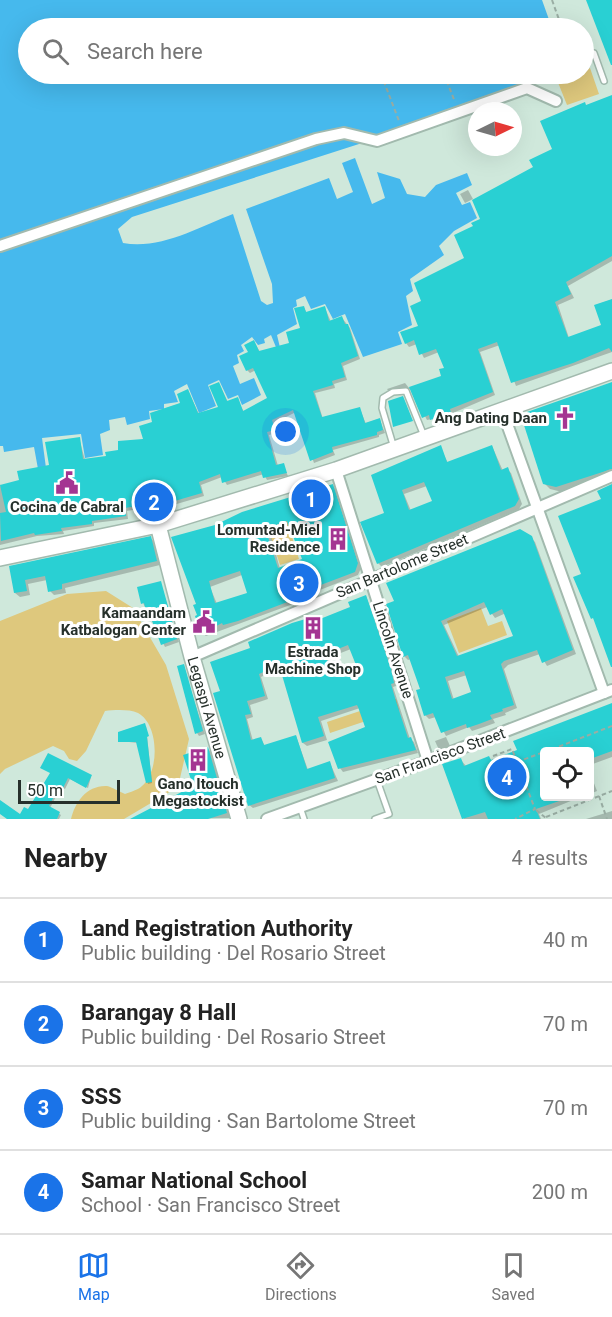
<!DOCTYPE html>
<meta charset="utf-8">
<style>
body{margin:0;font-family:Roboto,sans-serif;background:#f6f6f6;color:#222}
.controls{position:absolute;right:18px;bottom:18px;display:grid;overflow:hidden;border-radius:6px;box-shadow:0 6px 24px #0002}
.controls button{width:54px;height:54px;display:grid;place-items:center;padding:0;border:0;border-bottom:2px solid #e0e0e0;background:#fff;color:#222;font:30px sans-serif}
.compass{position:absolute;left:468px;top:102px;width:54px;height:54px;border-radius:50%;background:#fff;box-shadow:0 6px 24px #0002;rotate:85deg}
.scale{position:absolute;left:18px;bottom:15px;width:102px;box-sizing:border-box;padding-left:6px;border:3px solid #26302b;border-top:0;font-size:16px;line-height:21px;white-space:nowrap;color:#26302b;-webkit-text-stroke:4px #fff;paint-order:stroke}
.you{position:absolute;left:286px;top:432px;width:21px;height:21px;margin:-15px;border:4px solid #fff;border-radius:50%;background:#1a73e8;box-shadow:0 0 0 9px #1a73e833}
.badge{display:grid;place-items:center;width:39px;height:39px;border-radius:50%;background:#1a73e8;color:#fff;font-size:20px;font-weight:700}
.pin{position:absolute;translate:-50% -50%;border:3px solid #fff;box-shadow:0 2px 6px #0006}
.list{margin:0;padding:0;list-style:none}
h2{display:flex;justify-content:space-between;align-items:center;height:78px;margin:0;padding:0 24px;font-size:26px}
h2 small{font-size:20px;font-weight:400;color:#767676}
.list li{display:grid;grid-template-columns:39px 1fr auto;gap:18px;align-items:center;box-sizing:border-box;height:84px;padding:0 24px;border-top:2px solid #e0e0e0}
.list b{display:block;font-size:22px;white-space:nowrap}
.list p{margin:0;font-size:20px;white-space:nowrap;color:#767676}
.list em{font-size:20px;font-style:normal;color:#767676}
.icon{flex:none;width:33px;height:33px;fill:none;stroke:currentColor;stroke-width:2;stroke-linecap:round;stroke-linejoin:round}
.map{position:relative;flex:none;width:612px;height:819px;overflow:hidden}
.search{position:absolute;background:#fff;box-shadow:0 6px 24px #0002;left:18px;right:18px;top:18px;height:66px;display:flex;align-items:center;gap:15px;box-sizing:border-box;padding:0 21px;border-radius:33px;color:#767676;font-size:22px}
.sheet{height:414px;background:#fff}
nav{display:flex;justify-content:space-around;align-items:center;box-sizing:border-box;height:84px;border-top:2px solid #e0e0e0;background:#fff;font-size:16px;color:#767676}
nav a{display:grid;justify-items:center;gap:3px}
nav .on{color:#1a73e8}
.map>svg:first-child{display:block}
.green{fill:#dec87d}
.water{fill:#46b9ed}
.shadow{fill:#0003;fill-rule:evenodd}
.building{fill:#29d0d3;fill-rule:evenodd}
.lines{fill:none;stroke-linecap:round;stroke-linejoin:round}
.lane-casing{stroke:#a2baae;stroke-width:8}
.street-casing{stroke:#a2baae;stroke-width:14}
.secondary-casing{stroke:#a2baae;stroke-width:18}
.path{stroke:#9aaea4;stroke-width:2;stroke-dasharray:4.5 3;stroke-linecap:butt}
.lane{stroke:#fff;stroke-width:5}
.street{stroke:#fff;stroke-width:10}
.secondary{stroke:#fff;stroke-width:15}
.labels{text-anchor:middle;stroke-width:6;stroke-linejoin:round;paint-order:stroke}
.poi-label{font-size:15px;font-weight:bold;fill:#26302b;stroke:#fff;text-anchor:end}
.street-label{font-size:15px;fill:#26302b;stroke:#fff}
</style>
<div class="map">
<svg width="612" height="819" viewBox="0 0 612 819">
<rect width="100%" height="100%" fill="#cfe8db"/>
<g class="green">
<path d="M590,68L599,94L567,105L557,80L584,74V71Z"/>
<path d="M287,521L299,559L280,565L268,528Z"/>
<path d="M106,591L133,608L166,665L189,739L178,787L124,819H71C75,802 87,785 107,786C112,787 120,792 125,794C130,792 138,790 142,786C160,771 159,724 138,713C129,709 114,710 105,711L86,751L77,761L69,759L64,751L53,746L5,769L0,774V621L67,594Z"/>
<path d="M481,608L488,626L502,621L507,635L459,653L447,621Z"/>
<path d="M396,699L399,710L330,733L327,722Z"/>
</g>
<path class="water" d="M0,0H542L552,28H28V74H556L387,135L132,217L118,229L123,243C160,250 199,227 233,214L261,301L267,305L273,303L272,284L246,209L329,178L337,199L353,192L342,163L355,158L372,204L385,198L377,172L400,179L407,194L425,197L436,185L467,173L472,185L456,193L462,205L470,202L477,218L454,231L439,246L444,255L410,279L413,291L406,296L412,325L398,332L402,344L363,357L345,314L333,319L325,304L311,309L305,296L296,300L297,306L293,308L297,324L277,335L282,356L280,357L271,335L264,339L265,343L258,345L252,337L241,345L244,351L237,355L239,363L233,366L240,384L254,378L261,395L242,405L238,395L228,399L219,380L208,385L216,406L199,413L187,384L174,391L178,402L164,404V409L149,411L150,419L127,425L125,417L109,420L110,430L100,434L103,455L85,458L81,434L42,438L46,468L38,469L34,447L4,452L3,446H0Z"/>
<g class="shadow">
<path d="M612,97V261L568,286L574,298L558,305L569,338L603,326L612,299V352L516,386L500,345L480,352L495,395L453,413L454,416L435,422L432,419L427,420L411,389L390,393L387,389L405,383L409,388L443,377L446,369L439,352L424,358L417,344L409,347L406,343L420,326L423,302L466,259L475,227L554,150L587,107Z"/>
<path d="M468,190L473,199L465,203L460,194Z"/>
<path d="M304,308L307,313L325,308L331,322L342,318L350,328L360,359L343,366L347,380L334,384L335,388L315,393L323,419L360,409L366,424L380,420L385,433L379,435V437L333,450L335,455L314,463L296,412L274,423L277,433L269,435L278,466L283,465L288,476L267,480L264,474L227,485L222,477L201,485L204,496L163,508L164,513L155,516L150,507L127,511L128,519L94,523V526L63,531L64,534L37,536L0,545V548V484L1,487L21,482L50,466L79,438L85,460L107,457L145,440L154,423L182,404L188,391L199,414L220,408L219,384L228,402L237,399L244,412L269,398L256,370L250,373L247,370L250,353L256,345L260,352L290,344L302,329Z"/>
<path d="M612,384V476L562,492L550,489L544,483Z"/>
<path d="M492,446L503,471L507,469L511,473L522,504L519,509L382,567L378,563L385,514L373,476L440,447L448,463ZM427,486L434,502L411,511L404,494Z"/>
<path d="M332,486L336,489L361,568L358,575L292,601L293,604L206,636L202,633L198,605L215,527ZM290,525L304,560L280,569L270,532ZM242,575L249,593L217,604L210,587Z"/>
<path d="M150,538L155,542L160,565L65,588L66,593L54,595L50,591L47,580L28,584L30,595L20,597L15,593L11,567Z"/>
<path d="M531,538L535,542L576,654L547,666L540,654L508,665L504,669L517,708L505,713L506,715L493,719L495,723L484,727L472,731L469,727L446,736L436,717L429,719L425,715L422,690L411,659L408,660L404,656L388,605ZM487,607L495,618L506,613L515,637L459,657L444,625ZM467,675L473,693L454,700L448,681Z"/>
<path d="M160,582L179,642L165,647L143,603Z"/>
<path d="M366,596L394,674L396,686L393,687L410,739L414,742L418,753L343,772L340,768L367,728L360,708L321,721L327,740L307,746L303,743L281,668L261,677L268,699L250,705L253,717L247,719L253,741L261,739L265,746L296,736L308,770L330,763L338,781L253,808L249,805L222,692L252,649L319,617L322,620L352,608ZM351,649L357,666L334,674L328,658Z"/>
<path d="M183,666L205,734L199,736L197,733Z"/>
<path d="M612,704V757L590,765V752H544V796H583L539,814L541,819H464L444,765L461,760L466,766L489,758L492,761L519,751Z"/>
<path d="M146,726L152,783L148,784L138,743L120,741Z"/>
<path d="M446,737L450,746L439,750L435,741Z"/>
<path d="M208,749L212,753L231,818L147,819L195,787Z"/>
<path d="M49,755L91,777L88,788L70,779L65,789L61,787L50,808L61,815L59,819H16L29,811L52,774Z"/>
<path d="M590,773L597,791L590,794Z"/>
<path d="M612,811V819H586Z"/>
</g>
<g class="building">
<path d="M586,0H612V65H611Z"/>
<path d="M612,95V256L566,282L571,294L555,302L568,337L601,325L594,305L612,299V352L609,348L573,363L511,383L497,342L478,349L493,392L450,409L451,413L430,420L429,415L422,418L409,387L441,376L439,369L444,368L436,349L419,355L414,340L405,344L400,332L418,326L410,306L421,301L414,283L464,258L454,235L473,226L471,223L480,219L472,200L533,167L529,160L552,149L540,121L585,102L586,105Z"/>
<path d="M304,306L306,312L325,306L329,321L342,316L345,324H348L358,356L341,363L345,377L332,381L333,385L313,391L322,417L360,407L365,423L380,418L383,430L377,432V435L332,447L333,452L310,461L293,410L272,420L275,430L267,432L276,465L284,463L287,473L263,478L261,471L222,483L220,474L199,482L202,493L161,505L162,511L151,514L148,504L125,508L126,516L92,521V524L61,528L62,531L35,535L34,533L1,541L0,513L6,512L0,485L19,480L17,471L49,465L45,442L80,437L83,459L106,456L105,452L118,450V441L143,439L139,426L152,422L150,413L180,403L177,394L188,389L198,413L218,407L209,386L219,382L227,401L238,397L243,411L267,398L253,368L246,371L239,356L248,352L244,345L254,340L259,351L289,343L286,332L300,328L294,308Z"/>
<path d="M612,382V469L556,487L543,484L522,419L527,412Z"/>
<path d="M403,396L413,421L393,427L388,401Z"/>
<path d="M441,445L447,462L492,445L501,470L508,467L519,499L515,506L377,564L360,522L384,513L371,475ZM424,482L432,501L409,510L402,490Z"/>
<path d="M333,484L358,563L355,572L289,597L290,601L238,621L223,625L222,623L201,634L195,616L197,615L193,605L196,604L171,537L215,525L242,512ZM287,521L302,559L278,568L268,537L270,536L268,528ZM240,571L247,593L215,603L209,581Z"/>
<path d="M612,484V667H611L593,618L591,619L573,577L581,574L558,516L601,499L597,491Z"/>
<path d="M520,529L532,536L573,650L542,663L537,650L504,661L501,664L514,705L502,709L503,711L490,715L492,719L479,724L467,728L466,724L441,733L433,713L424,716L416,690L420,689L408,655L403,657L386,604L394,601L386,583ZM484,602L490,615L502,609L513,636L457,656L441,621ZM464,671L471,692L452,699L445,677Z"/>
<path d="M151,536L157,561L62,584V589L48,592L45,576L25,580L27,591L14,593L9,566Z"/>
<path d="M161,581L177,639L161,645L151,618L148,619L144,603L141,604L137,587Z"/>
<path d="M366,595L391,669L394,683L391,684L395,698L408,738L411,737L416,750L338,769L328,742L365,727L358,707L357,705L318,717L324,736L302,743L279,665L259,674L265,696L247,701L251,714L245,715L251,740L261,737L264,745L296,735L307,769L330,761L335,778L248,806L213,693L220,691L210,662L250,648L248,642L292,623L319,615L320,619L350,607L348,602ZM348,645L356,665L332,673L325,654Z"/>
<path d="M184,664L203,731L195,734L177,666Z"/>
<path d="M612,703V751L590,759V752H544V796L568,798L536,809L540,819H488L485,812L462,819L442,764L461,758L464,766L489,756L491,760L517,750L513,741Z"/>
<path d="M145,723L149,736L147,737L152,782L146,783L136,742H118V732Z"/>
<path d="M208,747L227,813L208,819H130L193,786L183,755Z"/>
<path d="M48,753L92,775L86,788L68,778L63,788L59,787L49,806L60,812L57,819H7L0,814V800L20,814L24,807L28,809L50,773L40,768Z"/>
</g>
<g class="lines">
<g class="lane-casing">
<g id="lane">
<path d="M594,53L604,81"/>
<path d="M394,448L382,408L383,398L393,392L406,391L424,436"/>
<path d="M300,807L304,819"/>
<path d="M375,819L389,814L377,780"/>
</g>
</g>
<g class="street-casing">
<g id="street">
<path d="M0,246L316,139L344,133L377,141L527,88L556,101"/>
<path d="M502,410L604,693"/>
<path d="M336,470L428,761"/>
<path d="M192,657L612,476"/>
<path d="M267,819L428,761L612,690"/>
</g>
</g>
<g class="secondary-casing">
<g id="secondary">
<path id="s1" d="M158,525L192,657L239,819"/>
<path d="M0,558L158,525L336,470L612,371"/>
</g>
</g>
<g class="path">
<path d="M552,0L562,28"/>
<path d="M381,74L399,121"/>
<path d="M444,74L455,102"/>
<path d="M545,752L612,726"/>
<path d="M493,756L512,749L535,809L515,819"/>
<path d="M517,762L544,752"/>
<path d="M599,796L607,819"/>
<path d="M536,810L547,819"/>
<path d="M546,817L612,791"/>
</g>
<use href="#lane" class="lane"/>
<use href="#street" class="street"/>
<use href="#secondary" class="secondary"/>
</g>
<defs>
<g id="church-bare" transform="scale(1.8)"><path d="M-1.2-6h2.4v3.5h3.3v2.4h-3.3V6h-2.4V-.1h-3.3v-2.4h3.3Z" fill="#a43592" stroke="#fff" stroke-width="2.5" paint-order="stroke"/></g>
<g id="civic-bare" transform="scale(1.8)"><path d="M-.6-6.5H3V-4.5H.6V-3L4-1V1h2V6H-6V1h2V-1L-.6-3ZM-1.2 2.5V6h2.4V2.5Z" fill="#a43592" stroke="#fff" stroke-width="2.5" paint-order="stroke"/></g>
<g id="building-bare" transform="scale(1.8)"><path d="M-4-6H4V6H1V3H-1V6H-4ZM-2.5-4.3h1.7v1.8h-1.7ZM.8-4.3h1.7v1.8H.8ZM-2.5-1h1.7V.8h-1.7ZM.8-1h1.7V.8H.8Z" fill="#a43592" stroke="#fff" stroke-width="2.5" paint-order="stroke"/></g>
</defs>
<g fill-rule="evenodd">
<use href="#church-bare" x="565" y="418"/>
<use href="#civic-bare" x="67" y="483"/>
<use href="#building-bare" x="338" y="539"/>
<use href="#civic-bare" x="204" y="622"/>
<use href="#building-bare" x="313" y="628"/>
<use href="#building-bare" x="198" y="760"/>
</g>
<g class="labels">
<g class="poi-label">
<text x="547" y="423">Ang Dating Daan</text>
<text x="67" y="512" text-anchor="middle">Cocina de Cabral</text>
<text x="320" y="535">Lomuntad-Miel<tspan x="320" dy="17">Residence</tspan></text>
<text x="186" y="618">Kamaandam<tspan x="186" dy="17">Katbalogan Center</tspan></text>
<text x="313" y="657" text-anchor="middle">Estrada<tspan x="313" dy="17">Machine Shop</tspan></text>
<text x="198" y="789" text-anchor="middle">Gano Itouch<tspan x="198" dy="17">Megastockist</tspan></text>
</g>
<g class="street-label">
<text transform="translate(402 566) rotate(-23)" y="5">San Bartolome Street</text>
<text transform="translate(393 650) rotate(72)" y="5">Lincoln Avenue</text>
<text dy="5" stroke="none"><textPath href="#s1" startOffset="189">Legaspi Avenue</textPath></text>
<text transform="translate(440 756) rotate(-20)" y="5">San Francisco Street</text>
</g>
</g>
</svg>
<div class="controls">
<button><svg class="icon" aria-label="locate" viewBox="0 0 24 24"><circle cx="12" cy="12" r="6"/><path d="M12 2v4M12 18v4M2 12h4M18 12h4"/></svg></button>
</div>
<svg class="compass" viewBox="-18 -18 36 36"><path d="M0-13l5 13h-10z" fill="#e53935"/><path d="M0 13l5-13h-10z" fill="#767676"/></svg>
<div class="scale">50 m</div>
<div class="you"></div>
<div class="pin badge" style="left:311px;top:499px">1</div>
<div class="pin badge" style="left:154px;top:502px">2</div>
<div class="pin badge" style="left:299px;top:583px">3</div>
<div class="pin badge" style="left:507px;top:777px">4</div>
<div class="search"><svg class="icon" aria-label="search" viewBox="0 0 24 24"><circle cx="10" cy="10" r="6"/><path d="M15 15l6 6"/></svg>Search here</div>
</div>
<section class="sheet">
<h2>Nearby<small>4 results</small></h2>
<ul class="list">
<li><span class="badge">1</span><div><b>Land Registration Authority</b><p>Public building · Del Rosario Street</p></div><em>40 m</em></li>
<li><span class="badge">2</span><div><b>Barangay 8 Hall</b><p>Public building · Del Rosario Street</p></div><em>70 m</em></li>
<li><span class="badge">3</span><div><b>SSS</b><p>Public building · San Bartolome Street</p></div><em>70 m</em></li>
<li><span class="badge">4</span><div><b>Samar National School</b><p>School · San Francisco Street</p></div><em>200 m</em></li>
</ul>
</section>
<nav>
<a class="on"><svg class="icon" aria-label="map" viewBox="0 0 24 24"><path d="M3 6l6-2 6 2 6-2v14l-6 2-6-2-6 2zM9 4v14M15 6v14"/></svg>Map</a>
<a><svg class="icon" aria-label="directions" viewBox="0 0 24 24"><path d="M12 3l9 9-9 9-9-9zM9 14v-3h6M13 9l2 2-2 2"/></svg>Directions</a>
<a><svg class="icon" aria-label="saved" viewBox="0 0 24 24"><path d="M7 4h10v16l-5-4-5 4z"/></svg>Saved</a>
</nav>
